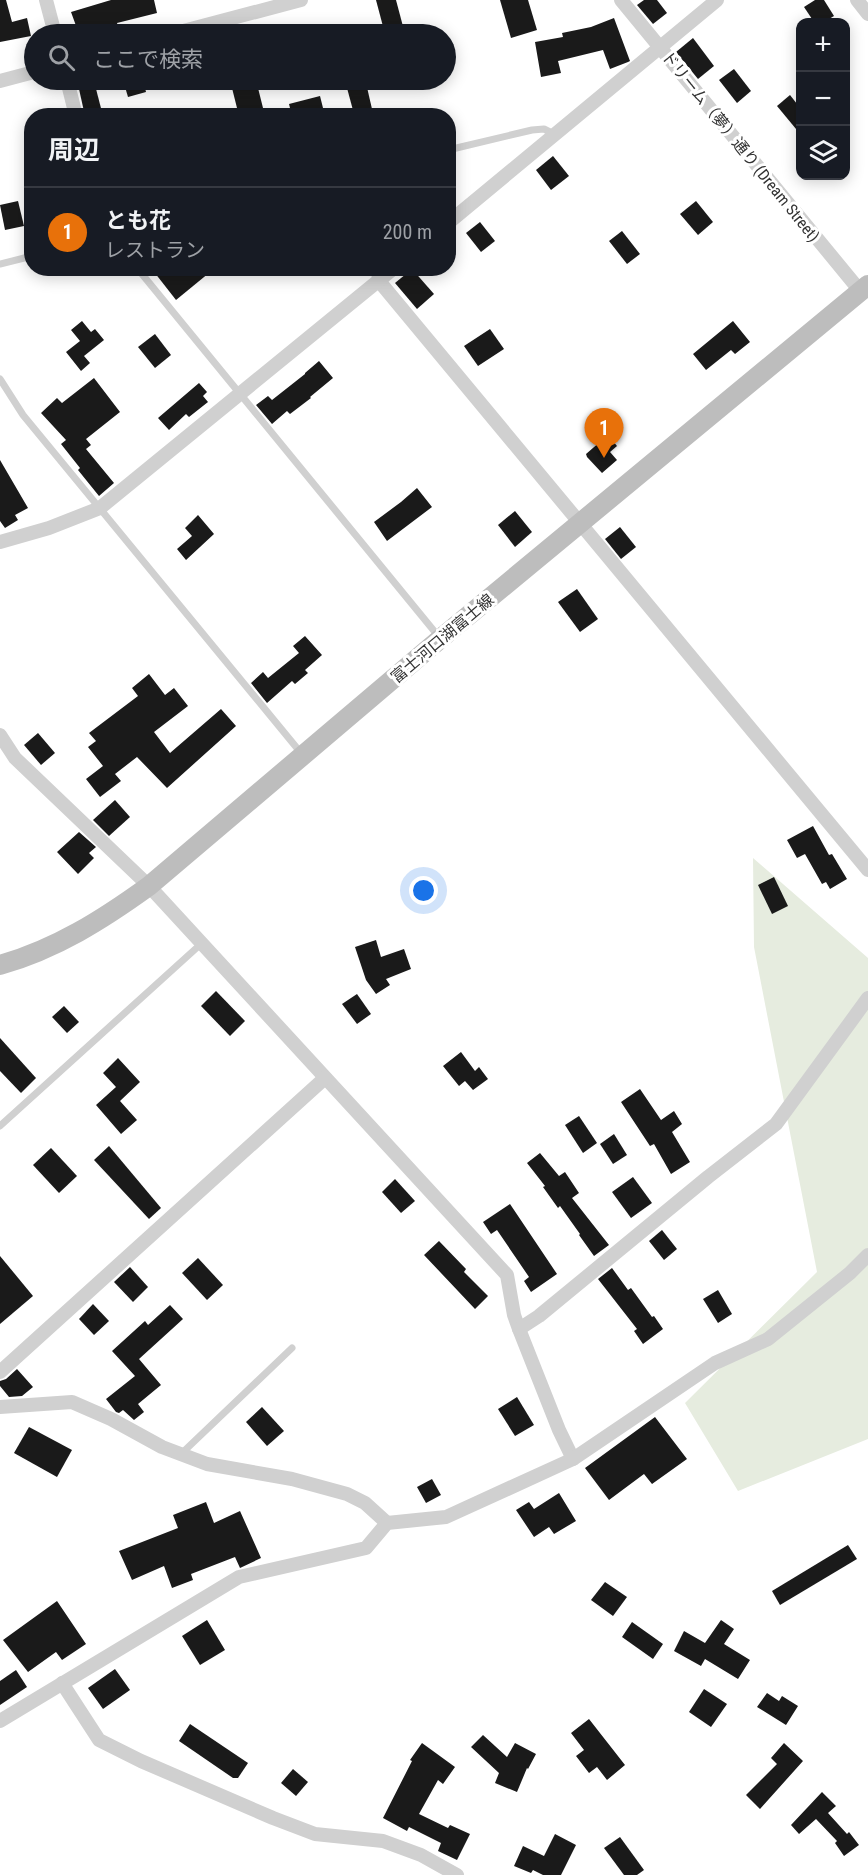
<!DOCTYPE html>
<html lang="ja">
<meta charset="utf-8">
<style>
body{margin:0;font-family:"Roboto Condensed","Noto Sans JP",sans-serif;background:#20242c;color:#f1f3f6}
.controls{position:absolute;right:18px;top:18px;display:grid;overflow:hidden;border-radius:12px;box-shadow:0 3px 15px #0003}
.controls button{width:54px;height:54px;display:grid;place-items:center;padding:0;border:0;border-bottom:2px solid #363941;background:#171b24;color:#f1f3f6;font:30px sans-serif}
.you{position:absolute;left:424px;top:891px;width:21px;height:21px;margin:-15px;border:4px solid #fff;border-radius:50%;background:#1a73e8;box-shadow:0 0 0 9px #1a73e833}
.badge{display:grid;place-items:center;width:39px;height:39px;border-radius:50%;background:#0f766e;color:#fff;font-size:20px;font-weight:700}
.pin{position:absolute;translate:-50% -50px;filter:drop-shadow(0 2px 3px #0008)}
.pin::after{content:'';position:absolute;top:32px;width:21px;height:18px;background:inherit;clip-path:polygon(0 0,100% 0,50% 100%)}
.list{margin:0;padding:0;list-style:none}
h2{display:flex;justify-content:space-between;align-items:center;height:78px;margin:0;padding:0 24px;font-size:26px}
h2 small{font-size:20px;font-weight:400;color:#9ea1a6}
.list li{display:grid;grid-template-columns:39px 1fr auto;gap:18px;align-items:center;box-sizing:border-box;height:90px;padding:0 24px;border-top:2px solid #363941}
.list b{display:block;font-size:22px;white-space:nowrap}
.list p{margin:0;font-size:20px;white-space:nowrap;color:#9ea1a6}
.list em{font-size:20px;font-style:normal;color:#9ea1a6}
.icon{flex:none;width:33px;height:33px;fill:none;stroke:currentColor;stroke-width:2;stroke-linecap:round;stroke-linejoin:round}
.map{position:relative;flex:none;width:868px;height:1875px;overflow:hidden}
.search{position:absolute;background:#171b24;box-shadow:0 3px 15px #0003;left:24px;top:24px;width:432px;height:66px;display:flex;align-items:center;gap:15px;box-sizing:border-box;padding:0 21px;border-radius:33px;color:#9ea1a6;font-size:22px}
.panel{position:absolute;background:#171b24;box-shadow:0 3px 15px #0003;left:24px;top:108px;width:432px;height:168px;border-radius:24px}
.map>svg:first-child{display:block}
.green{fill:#e6ecdf}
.building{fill:#1a1a1a}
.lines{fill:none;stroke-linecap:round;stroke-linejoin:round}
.service{stroke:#d0d0d0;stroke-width:7}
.minor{stroke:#d0d0d0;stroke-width:14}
.secondary{stroke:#bdbdbd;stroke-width:20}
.labels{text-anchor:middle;stroke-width:6;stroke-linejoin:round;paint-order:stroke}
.street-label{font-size:16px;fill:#333;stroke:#fff}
</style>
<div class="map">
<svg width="868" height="1875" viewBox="0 0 868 1875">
<rect width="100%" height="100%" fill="#fff"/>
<path class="green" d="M753,858L868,958V1439L738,1491L685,1403L817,1272L754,947Z"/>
<g class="building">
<path d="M0,0H6L12,22L27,18L31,36L0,42Z"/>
<path d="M111,0H154L157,13L117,23L119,29L101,34H79L71,12Z"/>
<path d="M376,0H396L405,34H385Z"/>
<path d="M500,0H528L537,30L511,38Z"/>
<path d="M644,0H657L667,13L653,24L637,5Z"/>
<path d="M815,0H824L834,16L824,22H814L804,7Z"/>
<path d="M614,18L630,61L628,62L610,69L603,50L558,61L561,73L541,77L535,42L563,37L562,33L591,27Z"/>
<path d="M693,38L714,66L698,79L676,52Z"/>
<path d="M734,69L751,91L737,103L719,80Z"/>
<path d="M123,80H143L146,92L128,97Z"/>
<path d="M230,80H256L265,116H239Z"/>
<path d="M366,83L372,109L354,114L347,88Z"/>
<path d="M95,85L103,116H85L79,89Z"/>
<path d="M790,95L801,109V135L777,106Z"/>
<path d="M320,96L325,116H292L289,104Z"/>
<path d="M553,156L569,176L551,190L536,170Z"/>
<path d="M18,201L24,226L5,230L0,205Z"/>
<path d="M696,201L713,222L698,235L680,214Z"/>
<path d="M480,222L495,241L481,252L466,233Z"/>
<path d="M622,231L640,254L627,264L609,241Z"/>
<path d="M151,268H215L176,300Z"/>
<path d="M412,269L434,294L417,309L395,283Z"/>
<path d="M82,321L91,332L95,329L104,340L84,356L90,363L81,371L66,352L80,341L71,330Z"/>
<path d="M733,321L750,342L735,354L731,350L706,370L693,354Z"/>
<path d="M490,329L504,349L478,366L464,346Z"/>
<path d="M155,334L171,355L155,368L138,347Z"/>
<path d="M319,361L333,378L310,397L311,398L290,414L287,411L272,424L256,405L268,396L272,400L305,374V373Z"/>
<path d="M94,378L120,412L86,439L91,445L86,449L114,483L99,496L78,470L80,468L61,444L66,440L41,413L57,398L62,403Z"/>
<path d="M199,383L207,392L203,396L208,402L189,417L186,414L169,430L158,418Z"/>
<path d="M608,435L617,446L610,452L617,460L602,473L587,457L586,454Z"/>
<path d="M0,460L28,508L15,515L18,520L5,528L0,521Z"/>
<path d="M417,488L432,507L387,541L374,522L401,502Z"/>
<path d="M515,511L532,532L515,547L498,525Z"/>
<path d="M198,515L214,534L186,560L177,549L192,536L185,528Z"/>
<path d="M620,527L636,547L621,559L605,539Z"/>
<path d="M577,589L598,619L580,632L558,602Z"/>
<path d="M305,636L322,655L305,670L308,673L295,684L292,681L267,703L251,683L263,672L268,678L299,653L293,646Z"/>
<path d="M149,674L165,695L174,688L188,706L154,732L170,753L221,709L236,726L167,788L137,757L115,774L121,781L100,797L86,779L103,766L88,747L96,741L89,733L138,696L132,688Z"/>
<path d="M38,733L55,753L41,765L24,745Z"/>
<path d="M115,800L130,817L109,836L93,820Z"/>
<path d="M813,826L829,855L832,854L847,879L830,889L826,882L822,884L805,854L797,858L787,840Z"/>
<path d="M79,832L96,847L89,853L94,858L78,874L57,852Z"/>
<path d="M774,877L788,906L772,914L758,885Z"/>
<path d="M376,940L381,957L404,949L411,969L386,979L390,985L376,994L366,980L355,947Z"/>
<path d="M216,991L245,1021L230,1036L201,1006Z"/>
<path d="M357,994L371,1014L357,1024L342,1004Z"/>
<path d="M64,1006L79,1022L67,1033L52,1017Z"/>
<path d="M0,1038L36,1078L21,1093L0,1071Z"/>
<path d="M461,1052L475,1071L479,1067L488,1079L473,1090L465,1081L459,1086L443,1066Z"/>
<path d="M118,1058L140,1082L120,1101L137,1120L121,1134L96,1105L116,1087L103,1073Z"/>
<path d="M640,1089L661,1120L674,1111L682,1124L672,1132L690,1162L671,1174L654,1144L650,1146L621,1102Z"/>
<path d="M579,1116L597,1143L583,1153L565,1125Z"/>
<path d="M614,1134L627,1155L613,1164L600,1144Z"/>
<path d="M109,1146L161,1208L149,1219L94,1160Z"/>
<path d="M51,1148L77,1176L59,1193L33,1165Z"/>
<path d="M540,1153L559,1176L565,1172L579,1193L572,1198L609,1245L594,1256L579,1235L580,1234L560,1206L558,1208L543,1187L545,1186L527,1163Z"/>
<path d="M633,1177L652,1203L631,1218L612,1192Z"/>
<path d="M395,1179L415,1201L401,1213L382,1192Z"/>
<path d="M510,1204L557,1274L531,1292L524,1281L529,1277L497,1230L491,1234L483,1222Z"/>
<path d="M662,1230L677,1249L664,1260L649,1241Z"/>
<path d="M439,1241L466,1269L464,1272L488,1296L475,1309L424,1255Z"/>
<path d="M0,1256L33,1296L0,1324Z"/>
<path d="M198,1258L223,1285L207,1300L182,1273Z"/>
<path d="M130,1267L148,1287L133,1302L114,1282Z"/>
<path d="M612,1268L628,1290L631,1288L652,1317L654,1316L663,1329L643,1344L634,1331L637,1329L598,1279Z"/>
<path d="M718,1290L732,1314L718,1323L703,1299Z"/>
<path d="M93,1304L109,1321L94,1335L79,1319Z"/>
<path d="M170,1305L183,1319L139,1359L161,1385L138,1404L144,1412L134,1420L123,1410L119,1413L116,1412L106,1399L135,1376L112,1351L145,1321L148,1325Z"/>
<path d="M17,1369L33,1387L22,1396L9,1397L0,1386V1381L6,1379Z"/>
<path d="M517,1397L534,1425L515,1436L498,1409Z"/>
<path d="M262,1407L284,1431L267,1446L246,1422Z"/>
<path d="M655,1417L687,1459L652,1484L644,1474L609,1500L585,1468Z"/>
<path d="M29,1427L72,1450L57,1477L14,1453Z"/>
<path d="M432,1479L441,1495L426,1503L417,1487Z"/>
<path d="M559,1493L576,1521L554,1534L549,1527L534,1537L516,1510L529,1502L534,1509Z"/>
<path d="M206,1502L214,1523L240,1511L261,1558L240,1568L235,1557L191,1574L193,1580L172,1588L164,1566L132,1580L119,1551L178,1528L173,1515Z"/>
<path d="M848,1545L857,1559L780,1605L772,1591Z"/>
<path d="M605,1582L627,1597L613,1616L591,1600Z"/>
<path d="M57,1601L86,1644L62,1660L56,1652L28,1672L3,1640Z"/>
<path d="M207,1620L225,1650L200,1665L182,1636Z"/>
<path d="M721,1620L734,1629L724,1644L750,1660L738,1679L705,1659L701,1666L674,1651L684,1631L705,1643Z"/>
<path d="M632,1622L663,1644L653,1659L622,1637Z"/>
<path d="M115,1669L130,1690L103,1709L88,1688Z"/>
<path d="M16,1670L27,1687L0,1705V1681Z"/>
<path d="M704,1689L727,1704L711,1727L689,1712Z"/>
<path d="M767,1693L779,1701L782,1696L798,1706L786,1725L757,1707Z"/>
<path d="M589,1719L625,1765L607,1780L597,1767L589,1773L576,1756L584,1750L571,1733Z"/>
<path d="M190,1724L248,1763L238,1778H233L179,1741Z"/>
<path d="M483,1735L507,1757L515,1743L536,1754L528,1769L527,1768L517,1792L495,1783L499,1773L471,1747Z"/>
<path d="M422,1743L455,1767L443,1784L438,1780L419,1814L448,1828L450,1825L470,1834L457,1860L438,1851L441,1843L409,1827L407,1831L383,1818L412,1761L410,1760Z"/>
<path d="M784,1743L803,1761L760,1809L746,1795L777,1764L771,1758Z"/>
<path d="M293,1769L308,1782L296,1796L281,1783Z"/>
<path d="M822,1792L836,1806L828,1813L847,1834L849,1832L859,1845L844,1856L835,1843L837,1841L816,1819L799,1834L791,1825Z"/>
<path d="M555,1834L576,1845L561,1875H543L533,1870L531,1873L514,1866L523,1846L544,1856Z"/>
<path d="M620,1837L644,1870L637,1875H624L604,1848Z"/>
</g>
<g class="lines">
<g class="service">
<path d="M448,150L532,130L544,129L554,134"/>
<path d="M0,264L32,256"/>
<path d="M137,268L439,637"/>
<path d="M370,268L379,281"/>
<path d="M0,379L23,415L301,753"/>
<path d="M0,1126L202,943"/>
<path d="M181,1454L292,1348"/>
</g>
<g class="minor">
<path d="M46,0L55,34"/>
<path d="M621,0L861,292"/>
<path d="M857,0L868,14"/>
<path d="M172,34L301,0"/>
<path d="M67,80L76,116"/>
<path d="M0,81L34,72"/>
<path d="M448,223L717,0"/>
<path d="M379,281L868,870"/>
<path d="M0,542L49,528L100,508L394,268"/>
<path d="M0,735L15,758L149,886L507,1275L514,1315L519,1329L559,1430L573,1459"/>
<path d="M519,1329L539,1316L708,1177L776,1124L868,998"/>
<path d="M0,1372L325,1078"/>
<path d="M0,1407L72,1402L111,1419L162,1447L207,1464L292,1479L347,1494L365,1503L387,1523"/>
<path d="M62,1683L99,1740L141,1761L273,1818L315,1834L383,1841L421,1855L457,1875"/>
<path d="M0,1721L239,1577L366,1548L387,1523L446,1517L573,1459L715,1363L768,1339L850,1273L868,1255"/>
</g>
<path class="secondary" d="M0,965C56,949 102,920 149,886L440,639L868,285"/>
</g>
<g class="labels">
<g class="street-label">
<text transform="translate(741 146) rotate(51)" y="6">ドリーム（夢）通り (Dream Street)</text>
<text transform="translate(442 638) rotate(-40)" y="6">富士河口湖富士線</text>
</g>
</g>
</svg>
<div class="controls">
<button>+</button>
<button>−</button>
<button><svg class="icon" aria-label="layers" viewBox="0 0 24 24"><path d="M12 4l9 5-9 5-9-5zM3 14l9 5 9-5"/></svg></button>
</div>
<div class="you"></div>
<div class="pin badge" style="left:604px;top:458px;background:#e8710a">1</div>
<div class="search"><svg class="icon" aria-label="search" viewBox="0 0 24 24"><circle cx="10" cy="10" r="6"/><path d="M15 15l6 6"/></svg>ここで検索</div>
<section class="panel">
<h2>周辺<small></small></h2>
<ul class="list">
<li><span class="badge" style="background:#e8710a">1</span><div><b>とも花</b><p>レストラン</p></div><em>200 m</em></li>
</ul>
</section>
</div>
